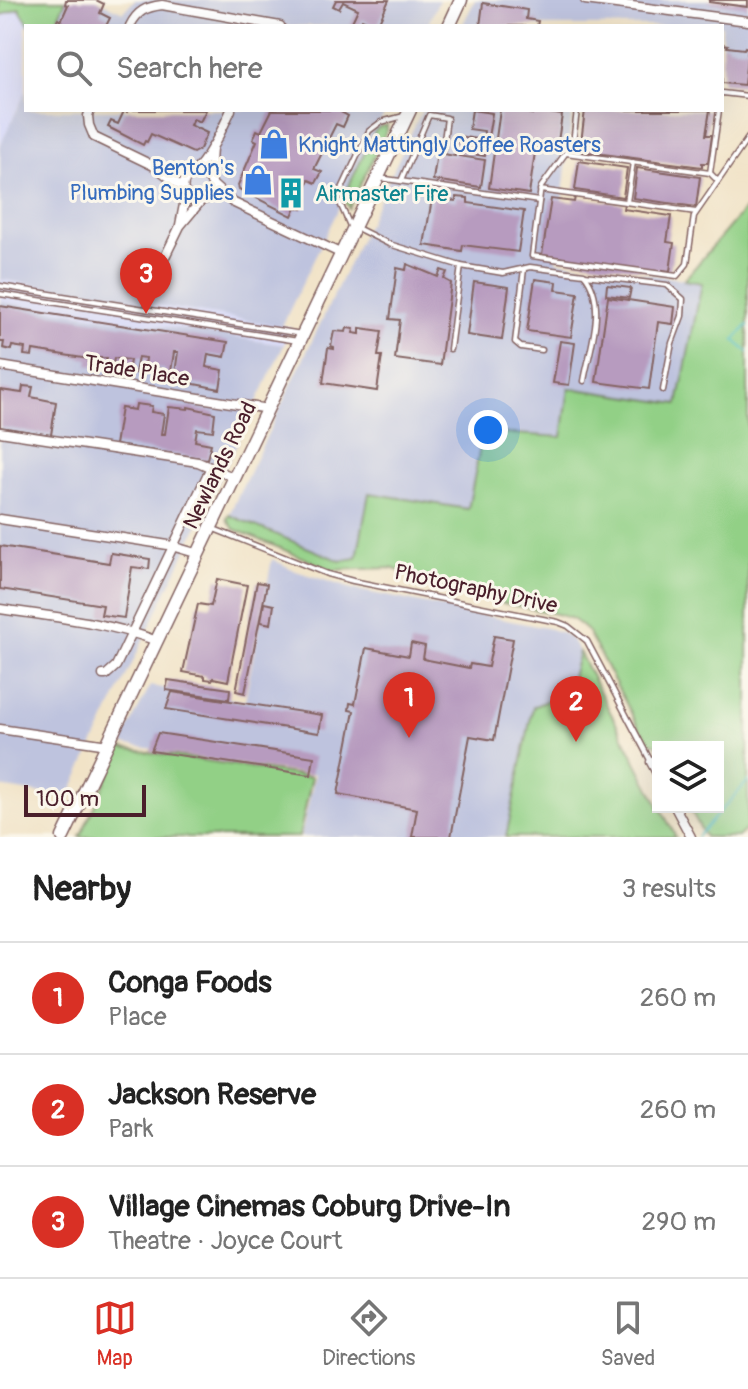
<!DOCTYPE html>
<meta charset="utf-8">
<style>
body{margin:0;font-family:Pangolin,sans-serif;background:#f2f2f2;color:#222}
.controls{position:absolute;right:24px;bottom:24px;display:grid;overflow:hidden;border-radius:0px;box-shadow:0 8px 32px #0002}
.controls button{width:72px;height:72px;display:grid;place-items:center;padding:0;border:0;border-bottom:2px solid #e0e0e0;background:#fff;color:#222;font:40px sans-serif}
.scale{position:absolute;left:24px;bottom:20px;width:122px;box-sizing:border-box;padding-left:8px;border:4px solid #4a1f2b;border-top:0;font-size:22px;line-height:28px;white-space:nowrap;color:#4a1f2b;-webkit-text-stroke:6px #fbf7ec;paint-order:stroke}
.you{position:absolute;left:488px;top:430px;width:28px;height:28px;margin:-20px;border:6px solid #fff;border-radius:50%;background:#1a73e8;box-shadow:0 0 0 12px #1a73e833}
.badge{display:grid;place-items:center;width:52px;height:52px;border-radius:50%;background:#d93025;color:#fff;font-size:26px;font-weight:700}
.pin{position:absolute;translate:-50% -66px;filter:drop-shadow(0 2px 4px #0008)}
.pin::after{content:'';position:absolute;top:42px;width:28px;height:24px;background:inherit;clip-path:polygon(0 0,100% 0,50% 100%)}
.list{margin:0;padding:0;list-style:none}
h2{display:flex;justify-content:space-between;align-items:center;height:104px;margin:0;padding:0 32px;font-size:34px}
h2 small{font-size:26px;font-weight:400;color:#767676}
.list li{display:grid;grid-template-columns:52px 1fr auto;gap:24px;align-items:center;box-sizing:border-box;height:112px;padding:0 32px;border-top:2px solid #e0e0e0}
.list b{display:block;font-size:30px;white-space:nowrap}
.list p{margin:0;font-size:26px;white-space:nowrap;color:#767676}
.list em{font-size:26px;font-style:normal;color:#767676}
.icon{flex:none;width:44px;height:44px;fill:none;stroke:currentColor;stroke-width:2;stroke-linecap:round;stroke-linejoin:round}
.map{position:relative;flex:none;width:748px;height:837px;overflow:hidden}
.search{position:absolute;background:#fff;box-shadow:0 8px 32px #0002;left:24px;right:24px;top:24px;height:88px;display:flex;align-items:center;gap:20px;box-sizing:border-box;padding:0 28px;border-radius:0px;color:#767676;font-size:30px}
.sheet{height:440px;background:#fff}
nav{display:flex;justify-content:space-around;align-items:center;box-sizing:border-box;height:112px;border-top:2px solid #e0e0e0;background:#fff;font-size:22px;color:#767676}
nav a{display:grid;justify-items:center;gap:4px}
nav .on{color:#d93025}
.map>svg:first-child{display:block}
.built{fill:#d6d8f9}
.industrial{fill:#bec3de}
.green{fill:#92d086;stroke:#6e7858;stroke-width:2}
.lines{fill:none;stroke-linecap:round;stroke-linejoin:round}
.stream{stroke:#50bec5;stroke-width:2}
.building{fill:#b79bbf}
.lane-casing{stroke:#846462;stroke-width:7}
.street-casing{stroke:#846462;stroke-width:11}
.secondary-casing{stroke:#846462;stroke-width:15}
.lane{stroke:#fff;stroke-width:4}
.street{stroke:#fff;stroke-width:8}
.secondary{stroke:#fff;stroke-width:12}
.labels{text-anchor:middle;stroke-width:6;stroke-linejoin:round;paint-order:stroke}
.shop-label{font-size:22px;fill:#366cbe;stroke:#fbf7ec;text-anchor:start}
.culture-label{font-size:22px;fill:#0d838f;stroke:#fbf7ec;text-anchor:start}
.street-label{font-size:22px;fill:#4a1f2b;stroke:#fbf7ec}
</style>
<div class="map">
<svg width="748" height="837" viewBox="0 0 748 837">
<rect width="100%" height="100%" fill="#fbf7ec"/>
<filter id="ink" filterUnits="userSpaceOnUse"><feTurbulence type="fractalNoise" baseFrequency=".0125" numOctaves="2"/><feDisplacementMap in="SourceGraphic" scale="16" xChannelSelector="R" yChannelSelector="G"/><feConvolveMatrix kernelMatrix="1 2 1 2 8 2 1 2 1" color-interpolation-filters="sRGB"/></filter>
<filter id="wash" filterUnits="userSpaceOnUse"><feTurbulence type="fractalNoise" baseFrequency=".006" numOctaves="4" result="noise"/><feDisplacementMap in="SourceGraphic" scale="32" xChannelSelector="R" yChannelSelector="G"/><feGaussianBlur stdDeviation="1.8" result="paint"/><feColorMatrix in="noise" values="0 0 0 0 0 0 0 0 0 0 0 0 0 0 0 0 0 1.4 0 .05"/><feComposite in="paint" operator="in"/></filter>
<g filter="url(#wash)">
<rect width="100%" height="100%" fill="#f1e3c7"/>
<g class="built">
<path d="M19,8L30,26H26V91L0,146V16Z"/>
<path d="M0,279L291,327L284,345L0,302Z"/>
</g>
<g class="industrial">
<path d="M66,0H96L123,12L135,0H439L427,26H54Z"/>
<path d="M475,0H748V84L722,80V26H462Z"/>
<path d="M26,91V110H386L282,326L0,279V146Z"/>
<path d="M422,110H572L556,261L702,282L678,404L569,388L562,437L483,432L468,509L369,493L357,558L340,561L229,515Z"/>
<path d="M0,302L284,345L68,798L0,787Z"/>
<path d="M272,559L296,571L352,589L551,629L562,633L572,640L579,652L568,691L533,707L506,837H301L315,774L121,744L150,686L245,701Z"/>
</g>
<g class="green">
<path d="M0,0H66L54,26H30L19,8L0,16Z"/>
<path d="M387,125V130L349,208L345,202L344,196L375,131L379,127Z"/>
<path d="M748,205V828L738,837H705L689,807H718V747L658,748L656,744L646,741L588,632L573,619L556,614L455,593L412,575L391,568L332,570L234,529L227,519L229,515L340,561L357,558L369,493L468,509L483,432L562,437L569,388L678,404L702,283L684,280Z"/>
<path d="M579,652L658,804V807H660L676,837H506L533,707L568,691Z"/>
<path d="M121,748L312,777L299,837H80Z"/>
</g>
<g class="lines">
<g class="stream">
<path d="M748,325L734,340L748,352"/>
<path d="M697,837L748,781"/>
</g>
</g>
<g id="blocks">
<g class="building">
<path d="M66,0H96L104,4L100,13L110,18L106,26H54L58,19L61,21L68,5L65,4Z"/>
<path d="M336,0H389L377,26L362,19L359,26H350L358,9L343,2L339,9L333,6Z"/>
<path d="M709,0H748V7L709,2Z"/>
<path d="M483,3L527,10L526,19L538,21L537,26H480Z"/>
<path d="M722,44L728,45L727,47L744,49L745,47L748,48L744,85L722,83Z"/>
<path d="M128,110H206L200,122L193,119L190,125L207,133L200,149L193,153L151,134L147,142L145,141L143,145L108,127L111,121L118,124L124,111L127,112Z"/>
<path d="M272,110H342L341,112L348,116L343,127L336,124L327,142L333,145L329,153L323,151L314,169L322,172L316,183L309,180L301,198L307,200L302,209L296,207L292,216L239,189L238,185L257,141L253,139L257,130L261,132Z"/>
<path d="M472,110L492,113L485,156L460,152L459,156L485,160L481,187L433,180L437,153L455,156L457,136L483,140L484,131L469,129Z"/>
<path d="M500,110H529L528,113L532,114V110H543V112L562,115L557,148L536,145L529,194L489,188Z"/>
<path d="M585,110H710L706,135H712L708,163H702V167L580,151Z"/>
<path d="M579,161L627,168L623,197L575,190Z"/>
<path d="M637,168L700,177L696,207L633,198Z"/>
<path d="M433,193L446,195V200L456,201V197L468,198V203L524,211L518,252L463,245L462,251L424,245Z"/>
<path d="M575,197L624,204L623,209L671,216L667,242L674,243L670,271L663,270V273L542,255L551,199L574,202Z"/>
<path d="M407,264L438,277L441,270L447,272L444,279L451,283L440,365L395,359L400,320L390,319L397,268L406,270Z"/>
<path d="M535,279L557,282L556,290L578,293L571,337L527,331Z"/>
<path d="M474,282L509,287L502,340L467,335Z"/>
<path d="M607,285L631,288L629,298L606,295Z"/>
<path d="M608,297L675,307L673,324L658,322L649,389L596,382Z"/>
<path d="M0,306L228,342L225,357L208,354L206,367L223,370L220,389L174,380L178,352H174L170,378L165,377V370L145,365L146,358L138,357L135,373L128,372L130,360L114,358L112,369L106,368L107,358H96L94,366L88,365L89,359L33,350L32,356L24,355L25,348L12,346L11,350L3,348L4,342H0Z"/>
<path d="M347,328L354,329L353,333L360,334V328L382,331L378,356H382L377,391L323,383L328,348L334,349V347L331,346L334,331L346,332Z"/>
<path d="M560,341L575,343L569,385L553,383Z"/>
<path d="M23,386L33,387L31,397L56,402L51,435L0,427V390L22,393Z"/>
<path d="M136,404L152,406L151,412L164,414L161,434H165L169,407L188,409V407L215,413L213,431L197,429L195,441L211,444L207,459L115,445L121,408L135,410Z"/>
<path d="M0,546L109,563L111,553L150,559L149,569L132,567L124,618L101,615L103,605L0,589Z"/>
<path d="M217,579L247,585L228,681L213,678L212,680L205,679V676L183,672L198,604L211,606Z"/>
<path d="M257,582L267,584L245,693L236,691Z"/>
<path d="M264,603L274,605L271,624L261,622Z"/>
<path d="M494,636L513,639L494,740L470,736L451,837H412L417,809L338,794L354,711L349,710L350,703L355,704L366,648L409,656L411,643L425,646L423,659L469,668L470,664L488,667Z"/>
<path d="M168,680L230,689L229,699L166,690Z"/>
<path d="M172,692L322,715L319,733L166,709Z"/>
<path d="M158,733L314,757L311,775L151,751Z"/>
</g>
</g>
</g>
<g filter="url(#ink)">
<use href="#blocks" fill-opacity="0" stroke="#846462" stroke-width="2"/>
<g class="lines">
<g class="lane-casing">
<g id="lane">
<path d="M722,93L748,96"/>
<path d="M577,110L573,143L541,187L532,256L677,276L687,264L694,216L748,138"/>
<path d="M566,153L710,173"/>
<path d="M379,178L539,201"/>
<path d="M401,181L429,115L447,118L443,148"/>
<path d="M718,181L710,173L719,110"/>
<path d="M540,190L696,212"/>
<path d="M627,202L633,162"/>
<path d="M350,226L339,201V195L369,131L381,122L404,116"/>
<path d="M357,228L389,244L461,266L503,273L530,267L584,274C608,303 590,347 584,381"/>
<path d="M524,269L515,342L521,347L542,350"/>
<path d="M585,275L667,285L683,299L682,316L672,343L663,390"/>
<path d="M0,286L302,334"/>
<path d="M0,294L298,341"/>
<path d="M450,349L461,266"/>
<path d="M214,529L327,574L353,581L558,622L568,626L587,641L651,762"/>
</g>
</g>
<g class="street-casing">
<g id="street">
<path d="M585,0L748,21"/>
<path d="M130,26C137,11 146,7 162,5L280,26"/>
<path d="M90,110L88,116L89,125L94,137L158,168L189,175"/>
<path d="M161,171L183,188"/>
<path d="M195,172C211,173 222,194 203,200C192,203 181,194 184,183C186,176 192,174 196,170C202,164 207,156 211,149C219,137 225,123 231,110"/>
<path d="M210,178L212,148"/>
<path d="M213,185L232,202L342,254"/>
<path d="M180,225L186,194"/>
<path d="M160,267L180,226L201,201"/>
<path d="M0,366L268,409"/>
<path d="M0,432L198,462L235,478"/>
<path d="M0,519L168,545L199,554"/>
<path d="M0,609C53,617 107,622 157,641"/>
<path d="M103,675H106L116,666L211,467"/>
<path d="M0,729L108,745"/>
<path d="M651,762L658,775"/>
<path d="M675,807L691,837"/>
</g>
</g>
<g class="secondary-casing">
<g id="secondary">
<path d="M449,26L461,0"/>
<path d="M63,837L410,110"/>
</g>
</g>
<use href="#lane" class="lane"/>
<use href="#street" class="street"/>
<use href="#secondary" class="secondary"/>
</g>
</g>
<defs>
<g id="shop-bare" transform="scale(2.4)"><path d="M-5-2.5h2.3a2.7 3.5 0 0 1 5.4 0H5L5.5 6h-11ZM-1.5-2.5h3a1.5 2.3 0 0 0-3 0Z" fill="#3f7fe0" stroke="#fbf7ec" stroke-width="2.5" paint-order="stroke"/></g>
<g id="building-bare" transform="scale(2.4)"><path d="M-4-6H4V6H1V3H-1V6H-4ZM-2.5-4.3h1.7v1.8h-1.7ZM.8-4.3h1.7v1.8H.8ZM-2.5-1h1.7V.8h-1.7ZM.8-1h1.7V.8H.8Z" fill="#0f9aa8" stroke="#fbf7ec" stroke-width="2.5" paint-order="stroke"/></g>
</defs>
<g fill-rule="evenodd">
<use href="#shop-bare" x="274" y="144"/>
<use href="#shop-bare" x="258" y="180"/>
<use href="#building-bare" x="291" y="193"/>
</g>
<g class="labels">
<g class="shop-label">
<text x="298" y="152">Knight Mattingly Coffee Roasters</text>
<text x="234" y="175" text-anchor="end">Benton's<tspan x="234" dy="25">Plumbing Supplies</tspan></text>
</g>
<g class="culture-label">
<text x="315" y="201">Airmaster Fire</text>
</g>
<g class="street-label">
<text transform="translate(137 370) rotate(9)" y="8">Trade Place</text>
<text transform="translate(219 465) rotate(-64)" y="8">Newlands Road</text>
<text transform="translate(476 588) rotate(12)" y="8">Photography Drive</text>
</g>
</g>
</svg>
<div class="controls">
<button><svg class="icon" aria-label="layers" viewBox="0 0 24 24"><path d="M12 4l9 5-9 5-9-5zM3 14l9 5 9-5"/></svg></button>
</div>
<div class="scale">100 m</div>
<div class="you"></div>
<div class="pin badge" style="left:409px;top:738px">1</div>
<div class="pin badge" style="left:576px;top:742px">2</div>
<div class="pin badge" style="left:146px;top:314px">3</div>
<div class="search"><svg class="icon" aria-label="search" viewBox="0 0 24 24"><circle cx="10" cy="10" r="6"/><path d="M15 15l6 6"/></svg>Search here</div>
</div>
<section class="sheet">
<h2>Nearby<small>3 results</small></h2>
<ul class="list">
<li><span class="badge">1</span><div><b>Conga Foods</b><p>Place</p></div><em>260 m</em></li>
<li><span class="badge">2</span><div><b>Jackson Reserve</b><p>Park</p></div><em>260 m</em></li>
<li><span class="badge">3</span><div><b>Village Cinemas Coburg Drive-In</b><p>Theatre · Joyce Court</p></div><em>290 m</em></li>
</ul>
</section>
<nav>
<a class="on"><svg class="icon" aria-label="map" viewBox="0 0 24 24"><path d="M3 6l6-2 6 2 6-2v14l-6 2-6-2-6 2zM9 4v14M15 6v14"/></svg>Map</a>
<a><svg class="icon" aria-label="directions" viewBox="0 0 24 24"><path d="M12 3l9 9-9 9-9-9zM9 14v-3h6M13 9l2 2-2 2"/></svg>Directions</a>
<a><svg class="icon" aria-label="saved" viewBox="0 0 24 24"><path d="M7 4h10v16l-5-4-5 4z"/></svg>Saved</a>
</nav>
